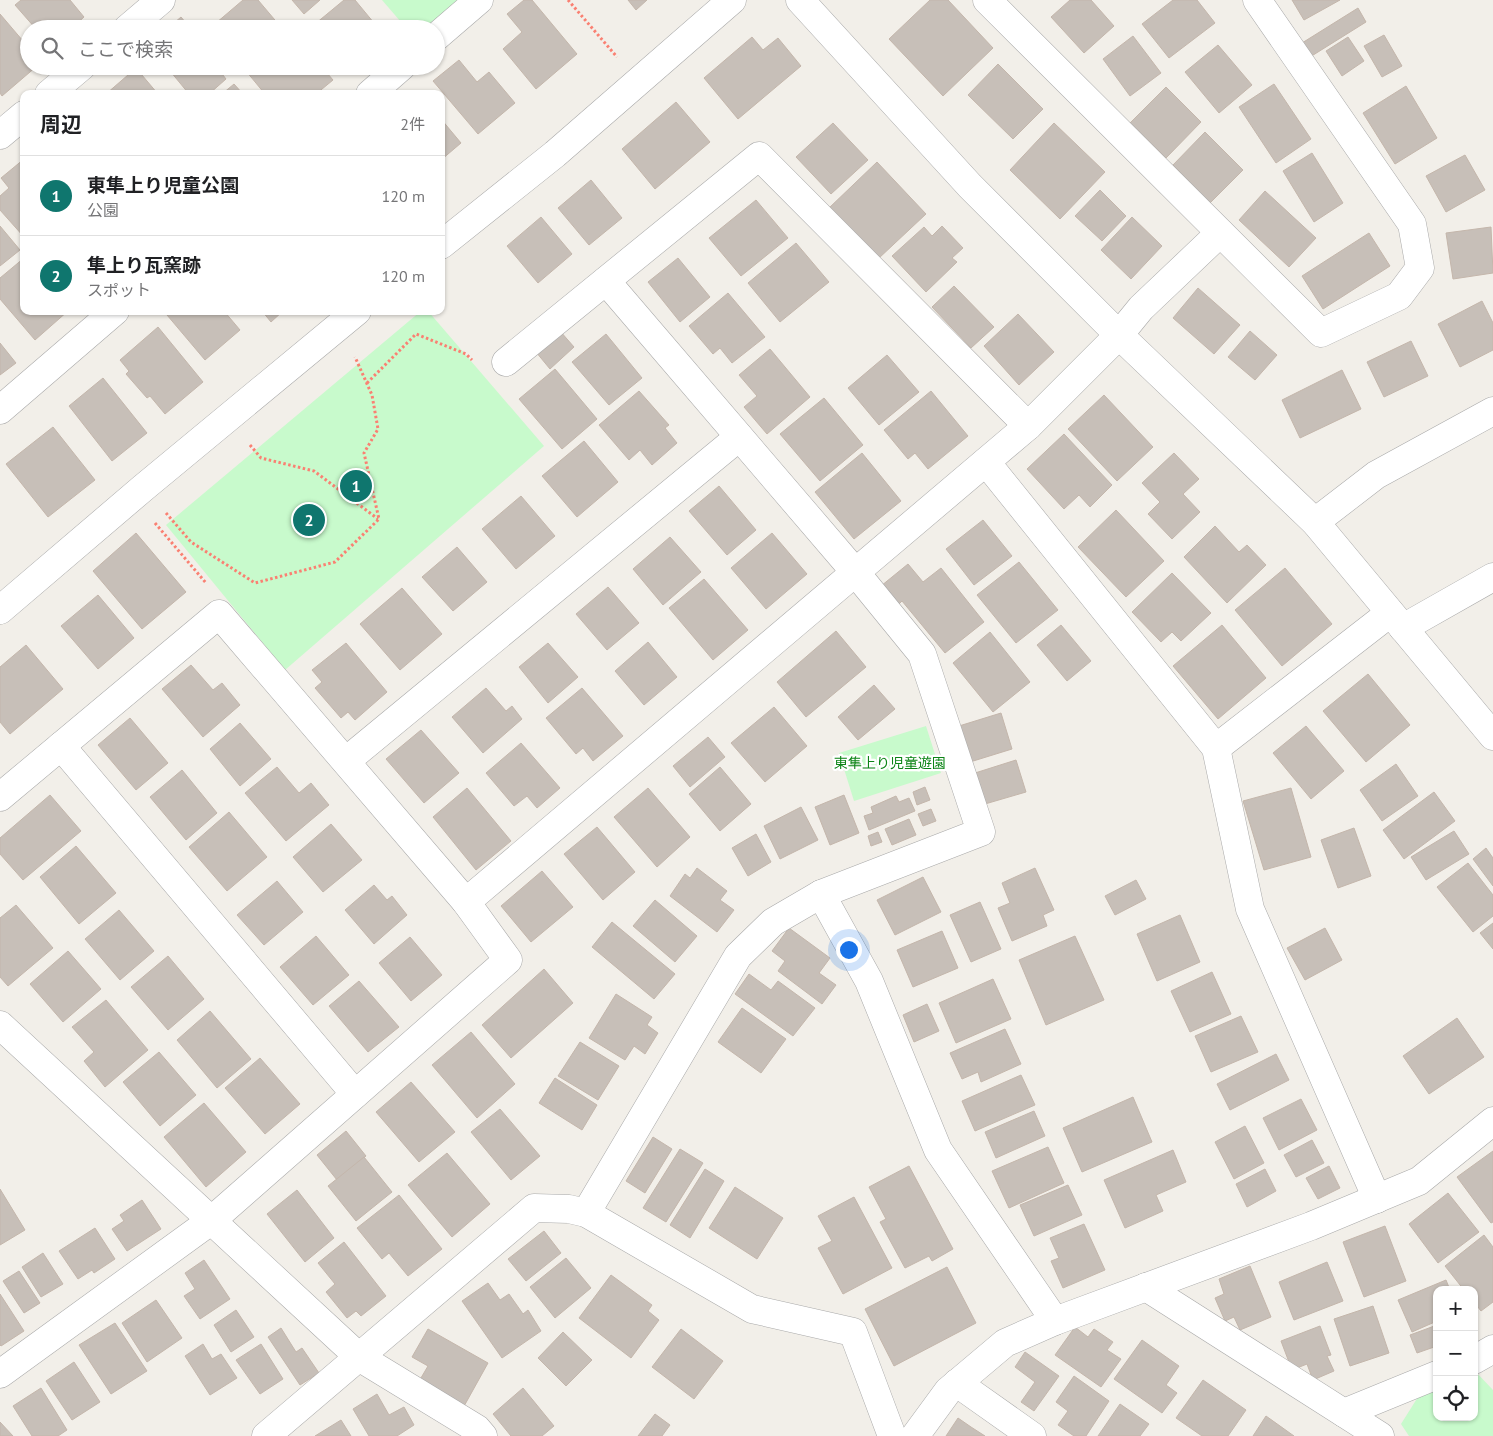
<!DOCTYPE html>
<html lang="ja">
<meta charset="utf-8">
<style>
body{margin:0;font-family:"PT Sans","Noto Sans JP",sans-serif;background:#f6f6f6;color:#202124}
.controls{position:absolute;right:15px;bottom:15px;display:grid;overflow:hidden;border-radius:10px;box-shadow:0 1px 4px #0004}
.controls button{width:45px;height:45px;display:grid;place-items:center;padding:0;border:0;border-bottom:1px solid #e0e0e0;background:#fff;color:#202124;font:25px sans-serif}
.you{position:absolute;left:848px;top:949px;width:18px;height:18px;margin:-12px;border:4px solid #fff;border-radius:50%;background:#1a73e8;box-shadow:0 0 0 8px #1a73e833}
.badge{display:grid;place-items:center;width:32px;height:32px;border-radius:50%;background:#0f766e;color:#fff;font-size:16px;font-weight:700}
.pin{position:absolute;translate:-50% -50%;border:2px solid #fff;box-shadow:0 1px 5px #0006}
.list{margin:0;padding:0;list-style:none}
h2{display:flex;justify-content:space-between;align-items:center;height:65px;margin:0;padding:0 20px;font-size:21px}
h2 small{font-size:16px;font-weight:400;color:#757577}
.list li{display:grid;grid-template-columns:32px 1fr auto;gap:15px;align-items:center;box-sizing:border-box;height:80px;padding:0 20px;border-top:1px solid #e0e0e0}
.list b{display:block;font-size:19px;white-space:nowrap}
.list p{margin:0;font-size:16px;white-space:nowrap;color:#757577}
.list em{font-size:16px;font-style:normal;color:#757577}
.icon{flex:none;width:28px;height:28px;fill:none;stroke:currentColor;stroke-width:2;stroke-linecap:round;stroke-linejoin:round}
.map{position:relative;flex:none;width:1493px;height:1436px;overflow:hidden}
.search{position:absolute;background:#fff;box-shadow:0 1px 4px #0004;left:20px;top:20px;width:425px;height:55px;display:flex;align-items:center;gap:12px;box-sizing:border-box;padding:0 18px;border-radius:28px;color:#757577;font-size:19px}
.panel{position:absolute;background:#fff;box-shadow:0 1px 4px #0004;left:20px;top:90px;width:425px;height:225px;border-radius:10px}
.map>svg:first-child{display:block}
.park{fill:#c8facc}
.building{fill:#c7bfb8;stroke:#c4b6ab}
.lines{fill:none;stroke-linecap:round;stroke-linejoin:round}
.minor-casing{stroke:#a9a9a9;stroke-width:29}
.path{stroke:#fa8072;stroke-width:3;stroke-dasharray:2.5 2.5;stroke-linecap:butt}
.minor{stroke:#fff;stroke-width:28}
.labels{text-anchor:middle;stroke-width:4.5;stroke-linejoin:round;paint-order:stroke}
.park-label{font-size:14px;fill:#0c8416;stroke:#fff}
</style>
<div class="map">
<svg width="1493" height="1436" viewBox="0 0 1493 1436">
<rect width="100%" height="100%" fill="#f2efe9"/>
<g class="park">
<path d="M382,0H463L429,29H407Z"/>
<path d="M421,311H428L544,446L285,670L166,525Z"/>
<path d="M926,726L941,773L854,801L839,753Z"/>
<path d="M1474,1370L1493,1390V1436H1409L1401,1424L1418,1397L1437,1388V1417H1474Z"/>
</g>
<g class="building">
<path d="M21,0H70L84,17L71,29H36L15,5Z"/>
<path d="M243,0H258L280,26L277,29H221L216,23Z"/>
<path d="M292,0H320L304,14Z"/>
<path d="M344,0H355L379,29H319L315,24Z"/>
<path d="M524,0H532L577,54L536,89L503,49L522,32L507,14Z"/>
<path d="M628,0H647L636,10Z"/>
<path d="M930,0H948L993,48L943,96L889,39Z"/>
<path d="M1070,0H1091L1114,26L1084,53L1051,17Z"/>
<path d="M1173,0H1197L1215,23L1169,58L1142,24Z"/>
<path d="M1292,0H1340L1304,20Z"/>
<path d="M1358,8L1366,22L1310,57L1302,43Z"/>
<path d="M0,14L29,48V66H37L2,96L0,93Z"/>
<path d="M181,17L191,29H167Z"/>
<path d="M1384,35L1402,66L1382,77L1364,46Z"/>
<path d="M1133,36L1161,73L1130,96L1103,59Z"/>
<path d="M752,37L763,50L778,38L801,66L738,119L704,78Z"/>
<path d="M1348,37L1364,61L1342,76L1326,51Z"/>
<path d="M1218,45L1252,85L1219,113L1185,72Z"/>
<path d="M459,60L477,82L489,72L515,103L478,134L433,81Z"/>
<path d="M998,64L1043,109L1013,139L968,95Z"/>
<path d="M166,66H216L226,79L209,94H189Z"/>
<path d="M251,66H321L333,80L316,94H265L246,71Z"/>
<path d="M136,68L158,94H106Z"/>
<path d="M234,84L243,94H222Z"/>
<path d="M1274,84L1311,139L1276,163L1239,107Z"/>
<path d="M1406,86L1437,138L1395,164L1363,113Z"/>
<path d="M1166,87L1201,122L1166,158L1130,123Z"/>
<path d="M676,102L710,142L655,189L622,149Z"/>
<path d="M441,119L461,143L441,160Z"/>
<path d="M833,123L868,160L831,194L796,157Z"/>
<path d="M1054,123L1105,172L1060,219L1010,170Z"/>
<path d="M1205,132L1243,170L1210,203L1173,165Z"/>
<path d="M1312,153L1343,203L1314,222L1283,171Z"/>
<path d="M1465,155L1485,190L1446,212L1426,176Z"/>
<path d="M24,159V237L0,210V196L9,188L1,178Z"/>
<path d="M877,162L926,214L878,259L829,208Z"/>
<path d="M591,180L622,218L589,245L558,208Z"/>
<path d="M1100,190L1126,216L1102,241L1075,216Z"/>
<path d="M1265,191L1316,238L1289,267L1239,220Z"/>
<path d="M756,200L788,238L741,276L709,238Z"/>
<path d="M541,217L572,254L538,283L507,246Z"/>
<path d="M1132,217L1162,246L1131,279L1101,250Z"/>
<path d="M0,226L20,250L0,266Z"/>
<path d="M942,226L963,248L952,258L957,262L926,292L892,256L924,227L932,236Z"/>
<path d="M1491,227L1493,273L1453,279L1446,233Z"/>
<path d="M1369,233L1390,266L1323,309L1302,276Z"/>
<path d="M796,243L829,282L780,322L748,283Z"/>
<path d="M24,258V311H68L35,340L0,299V278Z"/>
<path d="M678,258L710,297L680,322L648,282Z"/>
<path d="M954,286L994,327L971,348L932,307Z"/>
<path d="M1198,288L1240,325L1214,354L1173,318Z"/>
<path d="M728,293L765,337L732,363L720,348L713,354L689,326Z"/>
<path d="M1482,301L1493,323V350L1460,367L1438,324Z"/>
<path d="M171,311H224L240,330L205,360L167,315Z"/>
<path d="M262,311H283L271,322Z"/>
<path d="M1018,314L1054,352L1019,385L984,346Z"/>
<path d="M158,327L203,382L165,414L150,396L147,398L126,374L129,371L120,360Z"/>
<path d="M560,331L574,347L550,369L536,352Z"/>
<path d="M1250,331L1277,355L1255,380L1228,357Z"/>
<path d="M606,334L642,378L609,405L572,362Z"/>
<path d="M1411,341L1428,376L1384,397L1367,362Z"/>
<path d="M0,343L16,363L0,375Z"/>
<path d="M770,349L810,397L767,434L744,407L757,396L739,375Z"/>
<path d="M887,355L919,392L879,425L848,388Z"/>
<path d="M555,369L597,419L562,449L519,399Z"/>
<path d="M1342,370L1361,409L1300,438L1282,400Z"/>
<path d="M103,378L147,433L112,461L69,406Z"/>
<path d="M639,391L669,425L665,428L677,443L652,465L640,450L629,460L599,425Z"/>
<path d="M931,391L968,436L928,469L915,453L908,459L884,430Z"/>
<path d="M1104,395L1153,447L1117,481L1068,429Z"/>
<path d="M824,398L863,445L820,481L780,434Z"/>
<path d="M53,427L95,480L48,517L6,464Z"/>
<path d="M1064,434L1112,485L1090,507L1079,495L1064,509L1027,469Z"/>
<path d="M584,441L618,482L577,517L542,476Z"/>
<path d="M862,453L901,501L854,539L815,492Z"/>
<path d="M1174,453L1199,479L1183,494L1200,512L1172,539L1148,514L1160,502L1142,483Z"/>
<path d="M719,486L756,530L727,555L689,511Z"/>
<path d="M521,496L555,536L516,569L482,529Z"/>
<path d="M1116,510L1164,561L1126,597L1078,547Z"/>
<path d="M983,520L1012,556L974,585L946,549Z"/>
<path d="M1215,526L1239,552L1247,545L1266,565L1227,603L1184,557Z"/>
<path d="M136,533L186,592L142,629L93,571Z"/>
<path d="M772,533L807,574L766,609L731,568Z"/>
<path d="M670,537L701,572L663,605L633,569Z"/>
<path d="M457,547L487,582L453,611L422,577Z"/>
<path d="M1019,562L1058,610L1016,643L977,595Z"/>
<path d="M908,564L923,582L941,568L984,622L945,653L902,601L897,606L881,586Z"/>
<path d="M1285,568L1332,624L1282,666L1235,610Z"/>
<path d="M1172,573L1211,613L1181,641L1172,632L1161,642L1132,612Z"/>
<path d="M704,579L748,630L713,660L669,608Z"/>
<path d="M608,587L639,623L607,650L576,614Z"/>
<path d="M402,588L442,634L400,670L360,624Z"/>
<path d="M98,595L134,638L98,669L61,626Z"/>
<path d="M1061,625L1091,661L1067,681L1037,645Z"/>
<path d="M1222,625L1266,678L1218,719L1173,666Z"/>
<path d="M836,631L866,667L806,717L777,682Z"/>
<path d="M990,632L1030,682L993,712L953,663Z"/>
<path d="M648,642L677,677L644,705L615,671Z"/>
<path d="M346,643L387,692L355,720L348,712L341,718L315,688L322,682L312,670Z"/>
<path d="M548,643L578,677L548,703L519,667Z"/>
<path d="M26,645L63,689L10,734L0,722V667Z"/>
<path d="M191,665L213,690L222,683L240,705L203,737L162,689Z"/>
<path d="M1368,674L1410,725L1366,762L1323,711Z"/>
<path d="M874,685L895,709L858,740L838,717Z"/>
<path d="M486,688L506,711L512,706L522,719L483,753L452,717Z"/>
<path d="M582,688L623,736L593,761L583,748L576,754L546,718Z"/>
<path d="M774,707L807,746L765,782L731,743Z"/>
<path d="M1001,713L1012,749L970,762L959,726Z"/>
<path d="M130,718L168,763L136,790L98,745Z"/>
<path d="M240,723L271,759L240,786L210,749Z"/>
<path d="M1306,726L1344,771L1311,799L1273,753Z"/>
<path d="M421,730L459,773L424,803L386,759Z"/>
<path d="M708,737L725,757L690,787L673,766Z"/>
<path d="M521,743L560,788L537,808L527,796L514,806L486,773Z"/>
<path d="M1016,760L1026,792L985,804L975,773Z"/>
<path d="M1396,764L1418,796L1382,821L1360,790Z"/>
<path d="M277,767L299,793L311,783L329,805L286,841L245,793Z"/>
<path d="M720,767L751,804L720,831L689,794Z"/>
<path d="M182,770L217,813L186,840L150,797Z"/>
<path d="M925,787L930,800L917,805L913,792Z"/>
<path d="M467,788L511,841L476,870L433,817Z"/>
<path d="M648,788L690,837L657,867L614,817Z"/>
<path d="M1291,788L1311,857L1264,870L1243,801Z"/>
<path d="M1434,792L1455,821L1404,859L1383,830Z"/>
<path d="M50,795L81,831L23,880L0,854V838Z"/>
<path d="M844,795L859,833L830,845L815,807Z"/>
<path d="M896,796L899,802L909,798L915,811L869,830L864,816L873,813L871,807Z"/>
<path d="M801,807L818,840L780,859L764,826Z"/>
<path d="M931,809L936,821L923,826L918,814Z"/>
<path d="M229,812L267,857L227,891L189,847Z"/>
<path d="M909,819L916,835L892,845L885,829Z"/>
<path d="M331,824L362,860L323,892L293,857Z"/>
<path d="M597,827L635,872L603,900L564,854Z"/>
<path d="M1354,828L1371,876L1338,888L1321,840Z"/>
<path d="M1454,831L1469,854L1426,880L1411,857Z"/>
<path d="M878,832L882,842L871,846L868,836Z"/>
<path d="M756,834L771,862L748,876L732,848Z"/>
<path d="M76,846L116,893L79,924L40,877Z"/>
<path d="M1486,848L1493,858V886L1473,859Z"/>
<path d="M1468,863L1493,895V916L1473,932L1437,887Z"/>
<path d="M697,868L727,891L720,900L734,910L717,932L670,896L685,874L690,878Z"/>
<path d="M1035,868L1054,910L1043,915L1047,926L1012,941L998,908L1010,903L1002,883Z"/>
<path d="M542,871L573,907L531,942L501,906Z"/>
<path d="M923,877L941,912L895,935L877,900Z"/>
<path d="M1136,880L1146,899L1115,915L1105,896Z"/>
<path d="M277,881L303,912L264,945L237,915Z"/>
<path d="M374,885L387,900L392,896L407,915L374,944L345,910Z"/>
<path d="M655,900L697,936L675,962L633,926Z"/>
<path d="M980,902L1001,949L971,962L950,915Z"/>
<path d="M16,905L53,948L8,986L0,977V918Z"/>
<path d="M119,910L154,951L120,980L85,939Z"/>
<path d="M1180,915L1200,962L1157,981L1137,934Z"/>
<path d="M612,922L675,974L654,999L592,947Z"/>
<path d="M1493,923V949L1480,933Z"/>
<path d="M789,928L830,958L819,973L836,985L822,1004L778,971L785,961L772,951Z"/>
<path d="M1325,928L1342,960L1305,980L1287,948Z"/>
<path d="M942,931L958,968L913,987L897,950Z"/>
<path d="M316,936L349,975L313,1005L280,967Z"/>
<path d="M1075,936L1104,1000L1046,1025L1019,960Z"/>
<path d="M410,937L442,975L411,1001L379,963Z"/>
<path d="M68,951L101,989L63,1022L30,984Z"/>
<path d="M168,956L204,999L168,1030L131,987Z"/>
<path d="M544,969L573,1003L511,1058L482,1025Z"/>
<path d="M1212,972L1231,1014L1190,1032L1171,991Z"/>
<path d="M749,974L771,990L778,981L815,1008L793,1036L735,994Z"/>
<path d="M993,979L1011,1019L956,1043L939,1003Z"/>
<path d="M359,981L399,1027L368,1052L329,1006Z"/>
<path d="M616,994L652,1017L647,1025L658,1033L645,1054L634,1046L625,1060L589,1038Z"/>
<path d="M106,1000L148,1050L105,1087L84,1061L94,1052L72,1027Z"/>
<path d="M927,1004L939,1031L914,1042L903,1015Z"/>
<path d="M742,1008L786,1039L761,1073L718,1042Z"/>
<path d="M210,1011L251,1059L217,1088L177,1040Z"/>
<path d="M1241,1016L1258,1052L1211,1072L1195,1036Z"/>
<path d="M1457,1018L1484,1057L1429,1094L1403,1056Z"/>
<path d="M1005,1029L1021,1064L981,1082L978,1072L962,1079L950,1053Z"/>
<path d="M471,1032L515,1084L477,1118L432,1065Z"/>
<path d="M580,1042L619,1066L598,1100L558,1076Z"/>
<path d="M159,1052L196,1095L160,1126L123,1082Z"/>
<path d="M1276,1054L1289,1080L1230,1110L1217,1084Z"/>
<path d="M260,1058L300,1104L265,1134L225,1088Z"/>
<path d="M1021,1075L1035,1105L975,1131L962,1101Z"/>
<path d="M555,1078L597,1105L582,1130L539,1103Z"/>
<path d="M411,1082L455,1132L419,1162L376,1112Z"/>
<path d="M1133,1097L1152,1142L1082,1172L1063,1128Z"/>
<path d="M1301,1099L1317,1130L1279,1150L1263,1118Z"/>
<path d="M204,1103L246,1152L206,1187L164,1137Z"/>
<path d="M500,1109L540,1156L511,1180L471,1132Z"/>
<path d="M1034,1111L1045,1136L996,1158L985,1132Z"/>
<path d="M1245,1126L1264,1163L1234,1179L1215,1142Z"/>
<path d="M346,1131L366,1156L337,1180L317,1155Z"/>
<path d="M653,1137L672,1149L645,1193L626,1181Z"/>
<path d="M1312,1140L1324,1163L1296,1177L1284,1155Z"/>
<path d="M1048,1147L1064,1183L1009,1208L992,1171Z"/>
<path d="M680,1149L703,1163L666,1222L643,1208Z"/>
<path d="M1173,1150L1186,1182L1156,1195L1163,1211L1125,1228L1104,1180Z"/>
<path d="M1493,1151V1222L1491,1223L1457,1177Z"/>
<path d="M447,1153L490,1204L452,1237L408,1185Z"/>
<path d="M364,1157L392,1192L356,1221L328,1186Z"/>
<path d="M909,1166L953,1249L932,1261L929,1256L905,1268L880,1222L886,1219L869,1187Z"/>
<path d="M1329,1166L1340,1188L1318,1199L1306,1178Z"/>
<path d="M705,1169L724,1181L690,1238L670,1225Z"/>
<path d="M1265,1169L1276,1191L1247,1207L1236,1184Z"/>
<path d="M1068,1185L1082,1215L1034,1236L1020,1205Z"/>
<path d="M735,1187L783,1218L757,1259L709,1228Z"/>
<path d="M0,1189L25,1230L0,1245Z"/>
<path d="M297,1190L334,1238L305,1262L267,1214Z"/>
<path d="M1448,1193L1479,1232L1438,1263L1409,1224Z"/>
<path d="M399,1195L442,1249L408,1276L389,1253L382,1259L357,1228Z"/>
<path d="M854,1197L892,1268L843,1294L818,1248L832,1241L818,1216Z"/>
<path d="M142,1200L161,1229L127,1251L112,1229L124,1221L120,1215Z"/>
<path d="M1084,1224L1105,1270L1063,1288L1051,1261L1059,1258L1050,1238Z"/>
<path d="M1385,1226L1406,1281L1364,1297L1343,1242Z"/>
<path d="M95,1228L115,1259L94,1273L92,1270L78,1279L59,1251Z"/>
<path d="M544,1231L561,1253L526,1281L508,1259Z"/>
<path d="M1484,1235L1493,1247V1302L1481,1311L1474,1302V1290H1464L1445,1266Z"/>
<path d="M344,1242L386,1296L361,1316L356,1311L347,1318L326,1292L335,1284L318,1263Z"/>
<path d="M43,1253L63,1284L41,1297L22,1267Z"/>
<path d="M566,1258L591,1288L555,1318L530,1287Z"/>
<path d="M204,1260L230,1299L200,1319L184,1296L195,1289L185,1273Z"/>
<path d="M1327,1262L1343,1301L1294,1320L1279,1282Z"/>
<path d="M1250,1266L1271,1317L1240,1330L1234,1317L1225,1321L1215,1298L1224,1294L1219,1279Z"/>
<path d="M947,1267L976,1323L894,1366L865,1309Z"/>
<path d="M19,1271L40,1303L24,1313L3,1281Z"/>
<path d="M611,1275L652,1305L648,1311L659,1320L631,1358L579,1318Z"/>
<path d="M1446,1280L1450,1290H1437V1321L1412,1332L1398,1300Z"/>
<path d="M488,1283L500,1300L509,1294L523,1314L528,1310L541,1331L502,1358L462,1301Z"/>
<path d="M0,1294L24,1331L1,1346L0,1345Z"/>
<path d="M156,1300L182,1338L147,1362L122,1323Z"/>
<path d="M1373,1306L1389,1353L1350,1366L1334,1319Z"/>
<path d="M236,1310L254,1337L231,1352L214,1325Z"/>
<path d="M115,1323L147,1371L111,1394L79,1345Z"/>
<path d="M1437,1325V1346L1417,1353L1410,1335Z"/>
<path d="M1320,1326L1331,1355L1327,1356L1334,1371L1313,1380L1307,1364L1292,1370L1281,1341Z"/>
<path d="M1075,1327L1088,1337L1094,1329L1113,1342L1107,1350L1121,1359L1101,1387L1055,1355Z"/>
<path d="M281,1328L296,1352L302,1348L319,1373L300,1385L268,1337Z"/>
<path d="M428,1329L488,1363L463,1408L418,1383L428,1366L412,1357Z"/>
<path d="M681,1329L723,1361L694,1399L652,1367Z"/>
<path d="M563,1332L592,1360L566,1386L538,1358Z"/>
<path d="M1142,1340L1179,1366L1166,1385L1177,1393L1162,1413L1114,1379Z"/>
<path d="M203,1344L212,1359L221,1354L237,1378L210,1395L185,1356Z"/>
<path d="M261,1344L283,1379L260,1394L236,1360Z"/>
<path d="M1025,1352L1059,1376L1034,1411L1021,1402L1035,1382L1015,1367Z"/>
<path d="M74,1362L100,1402L72,1420L46,1381Z"/>
<path d="M1074,1376L1109,1401L1086,1436H1074L1058,1425L1068,1411L1056,1402Z"/>
<path d="M1203,1380L1246,1410L1228,1436H1202L1176,1418Z"/>
<path d="M41,1388L67,1430L58,1436H32L13,1406Z"/>
<path d="M523,1388L554,1426L542,1436H511L493,1414Z"/>
<path d="M377,1394L389,1415L404,1407L414,1425L397,1436H369L353,1409Z"/>
<path d="M1120,1404L1149,1424L1140,1436H1098Z"/>
<path d="M655,1414L670,1425L662,1436H638Z"/>
<path d="M1266,1416L1294,1436H1253Z"/>
<path d="M958,1418L971,1427L985,1436H946Z"/>
<path d="M341,1420L351,1436H315Z"/>
<path d="M0,1422L13,1436H0Z"/>
</g>
<g class="lines">
<g class="minor-casing">
<g id="minor">
<path d="M800,0L970,186L1119,335L1315,522L1493,736"/>
<path d="M987,0L1321,333L1399,296L1420,268L1412,224L1257,0"/>
<path d="M127,29L161,0"/>
<path d="M436,37L479,0"/>
<path d="M49,94L82,66"/>
<path d="M370,94L402,66"/>
<path d="M0,135L24,115"/>
<path d="M441,245L555,154L732,0"/>
<path d="M506,362L759,156L1028,426"/>
<path d="M0,410L115,311"/>
<path d="M986,462L1216,748L1250,909L1377,1199"/>
<path d="M1315,522L1376,475L1493,411"/>
<path d="M0,610L143,488L357,311"/>
<path d="M1403,628L1493,577"/>
<path d="M61,746L355,1094"/>
<path d="M1216,748L1390,613"/>
<path d="M346,761L739,437"/>
<path d="M0,797L219,614L466,902L508,960L212,1220L0,1374"/>
<path d="M821,894L869,981L938,1150L1055,1321"/>
<path d="M466,902L1028,426L1119,335L1141,308L1220,233"/>
<path d="M0,1025L359,1357L477,1429L483,1436"/>
<path d="M586,1213L738,956L773,922L821,894L981,832L922,654L856,573L606,281"/>
<path d="M1146,1287L1380,1436"/>
<path d="M1474,1360L1493,1349"/>
<path d="M957,1383L1032,1436"/>
<path d="M1344,1413L1437,1375"/>
<path d="M266,1436L534,1208L569,1209L586,1213L752,1309L853,1332L892,1436"/>
<path d="M915,1436L948,1391L1005,1343L1055,1321L1311,1226L1419,1181L1493,1121"/>
</g>
</g>
<g class="path">
<path d="M568,0L617,57"/>
<path d="M367,383L416,334L466,354L472,360"/>
<path d="M250,445L261,458L314,471L378,519"/>
<path d="M166,513L191,542L255,583L335,562L379,519L364,453L378,429L372,395L355,357"/>
<path d="M155,523L206,583"/>
</g>
<use href="#minor" class="minor"/>
</g>
<g class="labels">
<g class="park-label">
<text x="890" y="768">東隼上り児童遊園</text>
</g>
</g>
</svg>
<div class="controls">
<button>+</button>
<button>−</button>
<button><svg class="icon" aria-label="locate" viewBox="0 0 24 24"><circle cx="12" cy="12" r="6"/><path d="M12 2v4M12 18v4M2 12h4M18 12h4"/></svg></button>
</div>
<div class="you"></div>
<div class="pin badge" style="left:356px;top:486px">1</div>
<div class="pin badge" style="left:309px;top:520px">2</div>
<div class="search"><svg class="icon" aria-label="search" viewBox="0 0 24 24"><circle cx="10" cy="10" r="6"/><path d="M15 15l6 6"/></svg>ここで検索</div>
<section class="panel">
<h2>周辺<small>2件</small></h2>
<ul class="list">
<li><span class="badge">1</span><div><b>東隼上り児童公園</b><p>公園</p></div><em>120 m</em></li>
<li><span class="badge">2</span><div><b>隼上り瓦窯跡</b><p>スポット</p></div><em>120 m</em></li>
</ul>
</section>
</div>
